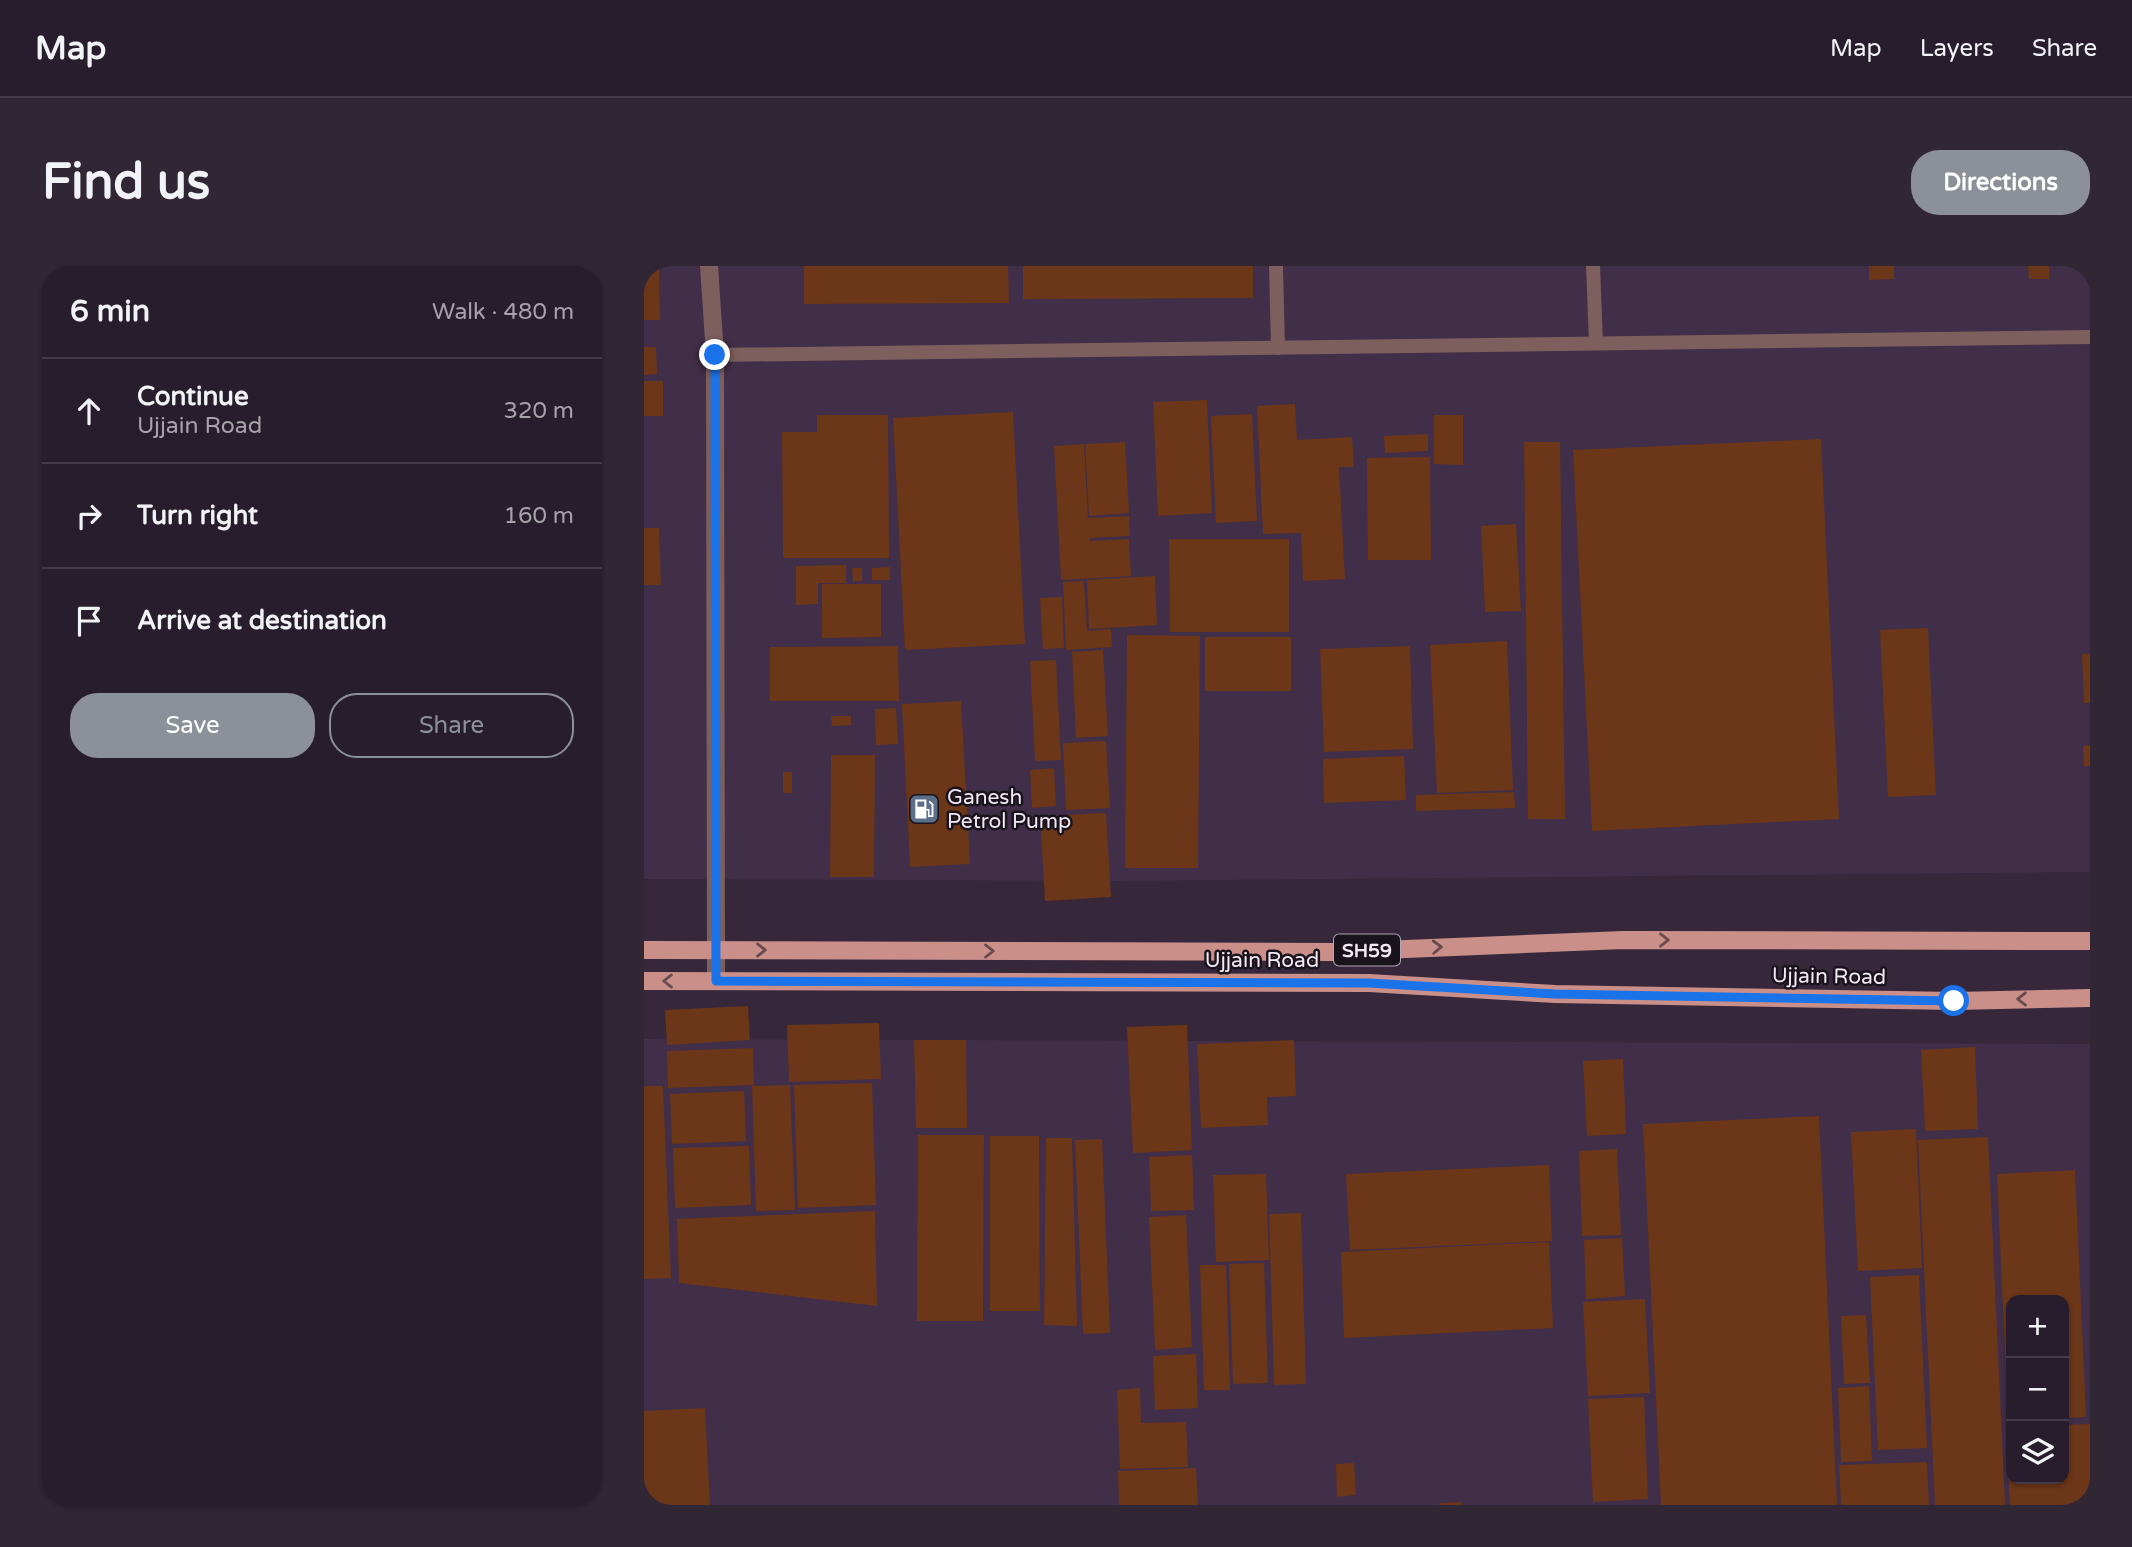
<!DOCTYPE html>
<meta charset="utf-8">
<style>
body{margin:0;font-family:"Varela Round",sans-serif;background:#302634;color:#f1f3f6}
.controls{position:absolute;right:21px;bottom:21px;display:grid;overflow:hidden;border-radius:14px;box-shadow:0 2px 5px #0004}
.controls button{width:63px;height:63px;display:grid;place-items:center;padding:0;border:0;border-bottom:2px solid #443b48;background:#281d2c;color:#f1f3f6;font:35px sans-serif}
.stop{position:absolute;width:21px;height:21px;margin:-16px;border:5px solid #1a73e8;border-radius:50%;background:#fff}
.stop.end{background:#1a73e8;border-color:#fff;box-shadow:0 2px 7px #0008}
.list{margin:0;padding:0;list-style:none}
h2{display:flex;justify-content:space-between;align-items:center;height:91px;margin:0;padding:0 28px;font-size:30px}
h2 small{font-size:23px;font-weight:400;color:#a5a2a9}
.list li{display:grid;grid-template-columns:46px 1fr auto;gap:21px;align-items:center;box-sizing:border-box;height:105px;padding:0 28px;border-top:2px solid #443b48}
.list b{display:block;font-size:26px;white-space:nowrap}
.list p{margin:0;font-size:23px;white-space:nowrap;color:#a5a2a9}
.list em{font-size:23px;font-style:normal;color:#a5a2a9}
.actions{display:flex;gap:14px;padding:21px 28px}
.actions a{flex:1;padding:16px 0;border:2px solid #8c9099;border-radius:28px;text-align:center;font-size:24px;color:#8c9099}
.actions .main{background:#8c9099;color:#fff}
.icon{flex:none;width:38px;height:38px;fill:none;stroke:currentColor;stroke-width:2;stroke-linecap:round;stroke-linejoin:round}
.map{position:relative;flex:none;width:1446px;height:1239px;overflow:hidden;border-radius:28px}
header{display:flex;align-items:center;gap:42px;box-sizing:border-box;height:98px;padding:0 35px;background:#281d2c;border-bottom:2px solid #443b48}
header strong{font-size:33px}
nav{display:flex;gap:38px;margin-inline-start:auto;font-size:24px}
.intro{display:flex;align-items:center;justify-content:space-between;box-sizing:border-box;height:168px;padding:0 42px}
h1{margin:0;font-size:49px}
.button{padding:18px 32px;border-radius:28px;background:#8c9099;color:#fff;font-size:24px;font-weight:700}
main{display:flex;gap:42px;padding:0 42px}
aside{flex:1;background:#281d2c;border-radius:28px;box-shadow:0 2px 5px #0004}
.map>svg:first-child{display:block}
.built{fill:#412e48;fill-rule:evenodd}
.building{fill:#6c3618}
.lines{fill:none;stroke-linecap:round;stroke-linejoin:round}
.service{stroke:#7d5f5d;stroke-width:14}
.minor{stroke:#7d5f5d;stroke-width:18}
.primary{stroke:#cb8f8a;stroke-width:18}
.oneway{stroke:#694b4e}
.route{stroke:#1a73e8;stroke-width:9}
.labels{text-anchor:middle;stroke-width:5;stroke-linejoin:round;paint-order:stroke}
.shield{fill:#19131c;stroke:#b1a8b4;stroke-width:2}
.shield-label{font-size:19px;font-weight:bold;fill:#f2e8f5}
.poi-label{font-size:21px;fill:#f2e8f5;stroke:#19131c;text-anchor:start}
.street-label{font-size:21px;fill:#f2e8f5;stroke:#19131c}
</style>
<header>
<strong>Map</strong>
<nav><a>Map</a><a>Layers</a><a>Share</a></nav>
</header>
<div class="intro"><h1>Find us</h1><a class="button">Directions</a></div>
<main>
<aside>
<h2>6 min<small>Walk · 480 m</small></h2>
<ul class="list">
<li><svg class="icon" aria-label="ahead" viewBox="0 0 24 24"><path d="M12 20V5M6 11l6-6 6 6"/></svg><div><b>Continue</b><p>Ujjain Road</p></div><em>320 m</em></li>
<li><svg class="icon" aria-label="right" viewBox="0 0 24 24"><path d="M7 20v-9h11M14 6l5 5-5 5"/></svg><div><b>Turn right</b></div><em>160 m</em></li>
<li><svg class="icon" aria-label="arrive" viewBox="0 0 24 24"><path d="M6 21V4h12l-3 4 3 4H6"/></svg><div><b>Arrive at destination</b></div></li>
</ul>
<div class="actions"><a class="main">Save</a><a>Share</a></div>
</aside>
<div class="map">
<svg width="1446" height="1239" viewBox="0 0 1446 1239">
<rect width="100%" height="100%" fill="#36273b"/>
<g class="built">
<path d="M0,0H1446V606L471,615L0,613Z"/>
<path d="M0,773L1446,778V1239H0ZM1367,1034H1420V1213H1367Z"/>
</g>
<g class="building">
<path d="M0,0H15L16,54H0Z"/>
<path d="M160,0H364L365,37L160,38Z"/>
<path d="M379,0H609V32L379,33Z"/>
<path d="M1225,0H1250V13L1225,14Z"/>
<path d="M1384,0H1405V13H1385Z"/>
<path d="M0,81H12L13,108L0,109Z"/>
<rect x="0" y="115" width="19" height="35"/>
<path d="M563,134L568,247L514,250L509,136Z"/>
<path d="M651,138L653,174L708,171L710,201H695L701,313L659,315L657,267L619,268L613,140Z"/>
<path d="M369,146L381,378L261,384L249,152Z"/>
<path d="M608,148L613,255L572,257L567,150Z"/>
<path d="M173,149H244L245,292H139L138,166H173Z"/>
<path d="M790,149H819V199L790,198Z"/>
<path d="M784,168V185L741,187L740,170Z"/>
<path d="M1177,173L1195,553L948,565L929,184Z"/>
<path d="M481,176L485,247L445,250L441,178Z"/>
<path d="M880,176H916L921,553H884Z"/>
<path d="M440,178L444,252L485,250L486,270L445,272V275L485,273L487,310L417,314L410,180Z"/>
<path d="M786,191L787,294H724L723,192Z"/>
<path d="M872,258L877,345L841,346L837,260Z"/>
<path d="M0,262H15L17,319H0Z"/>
<path d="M525,273H645V366H526Z"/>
<path d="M202,299V317H174V338L152,339V300Z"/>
<path d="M246,301V314H228V302Z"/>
<path d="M208,302H218V315H209Z"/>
<path d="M511,310L513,359L445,363L443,314Z"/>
<path d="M440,315L443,365L467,363L468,381L422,384L419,316Z"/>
<path d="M178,318H237V371L178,372Z"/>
<path d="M418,331L420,382L399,383L396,332Z"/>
<path d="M1284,362L1292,529L1244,531L1236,364Z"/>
<path d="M483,369L556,370L554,602H481Z"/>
<rect x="561" y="371" width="86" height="54"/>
<path d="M863,375L869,524L793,527L786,379Z"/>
<path d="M254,380L255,435H126V381Z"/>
<path d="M766,380L769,483L680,486L676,383Z"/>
<path d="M459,384L464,470L432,472L428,386Z"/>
<path d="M1438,388H1446V437H1440Z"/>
<path d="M412,394L417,494L391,495L386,395Z"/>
<path d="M317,435L326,598L266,601L258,438Z"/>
<path d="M252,442L254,478L232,479L231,443Z"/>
<path d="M187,450H207V459L188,460Z"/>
<path d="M462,475L466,542L422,544L419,477Z"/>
<path d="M1446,479V500H1440L1439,480Z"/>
<path d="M187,489H231L230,611H186Z"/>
<path d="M760,490L762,534L680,537L679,493Z"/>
<path d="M410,502L412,540L388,542L386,504Z"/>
<rect x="139" y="506" width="9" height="21"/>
<path d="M870,526L871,542L772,545V529Z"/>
<path d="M462,547L467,631L401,635L396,550Z"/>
<path d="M104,740L106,774L23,779L21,744Z"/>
<path d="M235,757L237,813L145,816L143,759Z"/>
<path d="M543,759L548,884L489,887L483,761Z"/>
<path d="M270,774H322L323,862H272Z"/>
<path d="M650,774L652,830L623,831L624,859L557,862L553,778Z"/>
<path d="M1331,781L1334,863L1281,865L1277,784Z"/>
<path d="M109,782L110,819L24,822L23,785Z"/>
<path d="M979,793L982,868L943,870L939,795Z"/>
<path d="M228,817L232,939L154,942L150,819Z"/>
<path d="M146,819L151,944L112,945L108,820Z"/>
<path d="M0,820H19L27,1012L0,1013Z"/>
<path d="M100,825L102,875L28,878L26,828Z"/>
<path d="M1175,850L1193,1239H1017L999,858Z"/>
<path d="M1272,863L1278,1002L1214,1005L1207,866Z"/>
<path d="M274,869H340L339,1055H273Z"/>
<path d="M346,870H395L396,1045H346Z"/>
<path d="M1344,871L1361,1239H1291L1274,874Z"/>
<path d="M402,872H428L433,1060L400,1059Z"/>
<path d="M458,873L466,1067L439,1068L431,874Z"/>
<path d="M105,880L107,939L31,942L29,882Z"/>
<path d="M973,883L977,969L938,970L935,885Z"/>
<path d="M548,889L550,944L507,945L505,891Z"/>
<path d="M905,899L908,975L706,984L702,908Z"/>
<path d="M1431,904L1442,1151L1420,1152V1034H1367V1155H1364L1353,908Z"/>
<path d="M622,908L625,994L572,996L569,909Z"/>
<path d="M231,945L233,1040L35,1017L33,953Z"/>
<path d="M657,947L662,1118L630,1119L625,948Z"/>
<path d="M542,949L548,1081L511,1084L505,951Z"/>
<path d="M978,972L981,1030L942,1033L940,974Z"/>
<path d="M905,976L909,1062L700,1072L697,986Z"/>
<path d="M620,997L624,1117L589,1118L585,998Z"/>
<path d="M556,999H582L586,1124H560Z"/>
<path d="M1275,1009L1283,1182L1234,1184L1226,1011Z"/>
<path d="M1001,1033L1006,1127L944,1130L939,1036Z"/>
<path d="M1222,1049L1226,1117L1200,1118L1197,1050Z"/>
<path d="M552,1088L554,1142L511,1144L509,1090Z"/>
<path d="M1225,1120L1228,1195L1197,1196L1194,1122Z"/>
<path d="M496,1122L497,1157L542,1156L544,1201L476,1203L473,1124Z"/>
<path d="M1000,1131L1004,1233L949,1236L944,1133Z"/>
<path d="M61,1142L66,1239H0V1145Z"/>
<path d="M1446,1158V1239H1366L1362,1161H1367V1213H1420V1159Z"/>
<path d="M1283,1196L1285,1239H1197L1195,1199Z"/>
<path d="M710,1197L712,1229L693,1231L692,1198Z"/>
<path d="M552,1202L554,1239H475L474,1205Z"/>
<path d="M817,1236V1239H795V1237Z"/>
</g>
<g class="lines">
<g class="service">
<path d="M632,0L634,82"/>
<path d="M949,0L952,77"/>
<path d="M71,89L1446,71"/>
</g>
<path class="minor" d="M65,0L71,89L72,715"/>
<g class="primary">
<path d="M0,684L690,686L979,674L1446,675"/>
<path d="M0,715L725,717L911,728L1310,735L1446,732"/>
</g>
</g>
<defs><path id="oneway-chevron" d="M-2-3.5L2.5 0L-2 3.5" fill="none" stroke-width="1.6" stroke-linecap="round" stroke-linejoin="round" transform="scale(1.75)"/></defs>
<g class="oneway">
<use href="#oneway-chevron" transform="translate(1020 674)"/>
<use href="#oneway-chevron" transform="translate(793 681) rotate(-2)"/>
<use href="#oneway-chevron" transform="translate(117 684)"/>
<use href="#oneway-chevron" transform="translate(345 685)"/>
<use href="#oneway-chevron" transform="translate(24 715) rotate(-180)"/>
<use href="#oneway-chevron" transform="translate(1378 733) rotate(179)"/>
</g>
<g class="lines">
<path class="route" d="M71,89L72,715L725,717L911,728L1310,735"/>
</g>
<defs>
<g id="fuel-square" transform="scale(1.575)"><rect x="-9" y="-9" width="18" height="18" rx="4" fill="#5c6f8a" stroke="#19131c"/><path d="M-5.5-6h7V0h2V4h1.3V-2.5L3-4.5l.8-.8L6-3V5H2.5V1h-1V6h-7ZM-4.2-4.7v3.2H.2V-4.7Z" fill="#fff"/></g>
</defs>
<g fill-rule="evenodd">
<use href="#fuel-square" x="280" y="543"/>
</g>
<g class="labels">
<rect class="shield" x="690" y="668.5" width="66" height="31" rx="5"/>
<g class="shield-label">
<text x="723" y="691">SH59</text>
</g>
<g class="poi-label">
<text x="303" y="538">Ganesh<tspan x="303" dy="24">Petrol Pump</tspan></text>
</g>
<g class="street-label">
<text x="618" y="701">Ujjain Road</text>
<text transform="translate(1185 710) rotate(1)" y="7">Ujjain Road</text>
</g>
</g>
</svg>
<div class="controls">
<button>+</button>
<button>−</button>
<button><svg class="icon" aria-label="layers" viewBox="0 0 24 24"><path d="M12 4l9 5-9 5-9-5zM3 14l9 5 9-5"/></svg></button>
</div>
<div class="stop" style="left:1310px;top:735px"></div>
<div class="stop end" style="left:71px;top:89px"></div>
</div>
</main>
